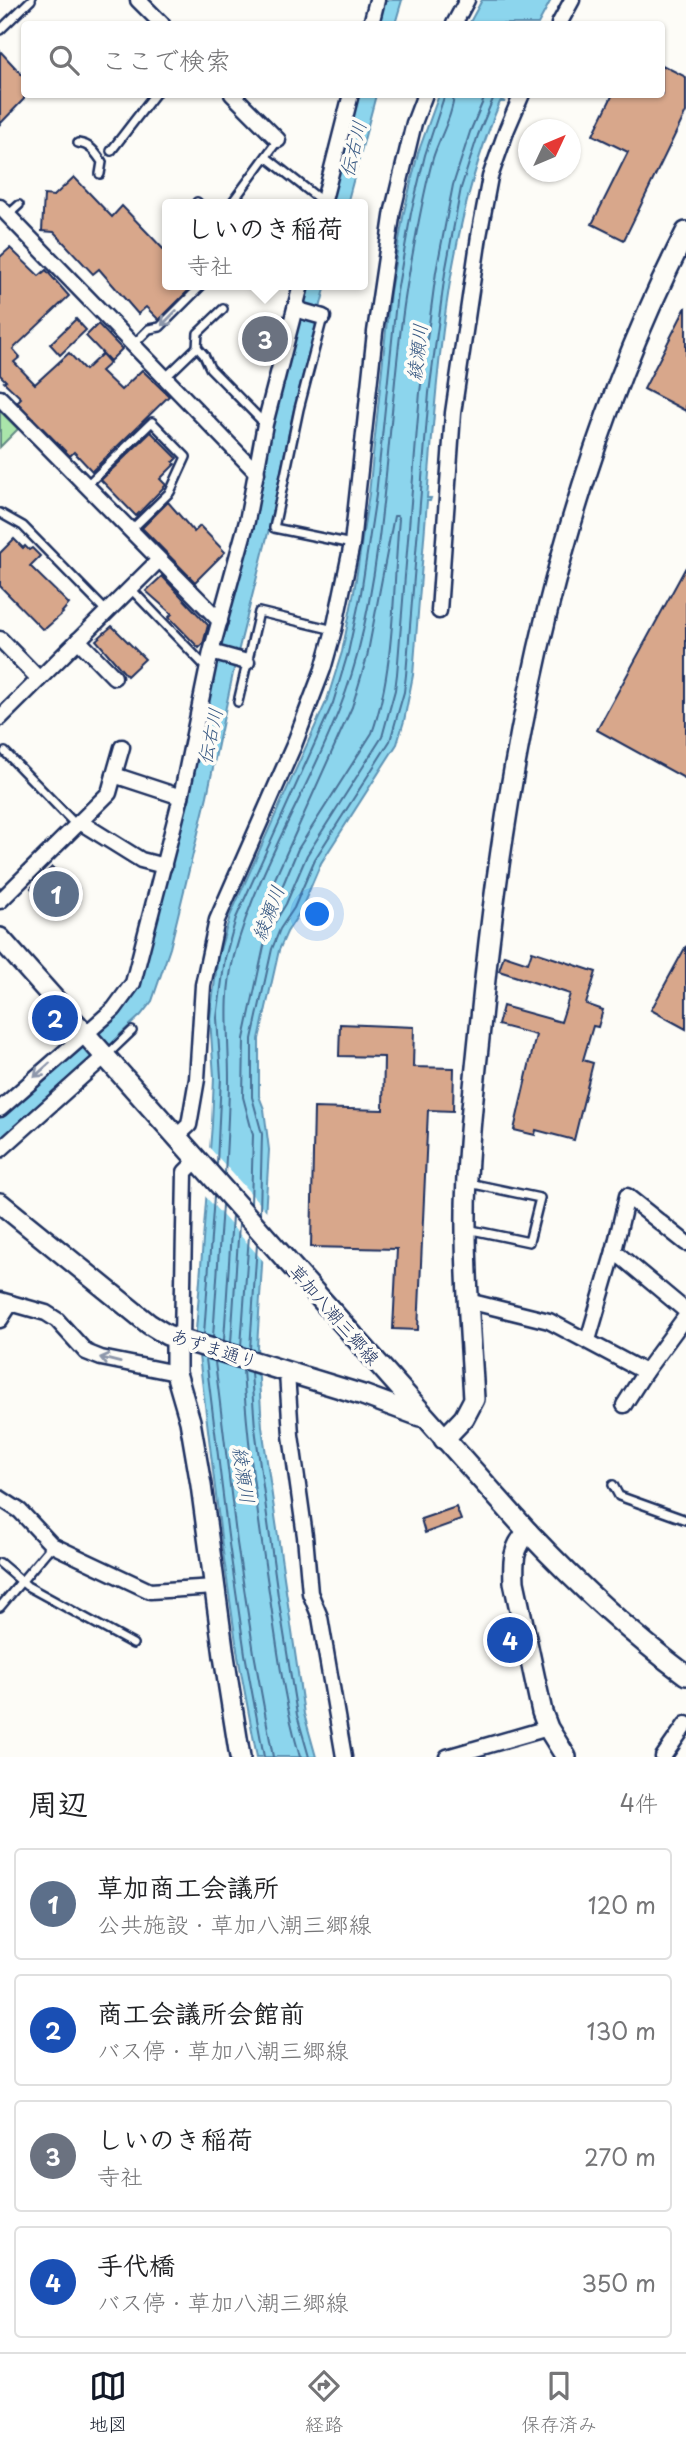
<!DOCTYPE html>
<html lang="ja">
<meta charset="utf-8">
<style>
body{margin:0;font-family:"Playpen Sans","Klee One",sans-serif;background:#f2f2f2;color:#202124}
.compass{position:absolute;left:518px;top:119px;width:63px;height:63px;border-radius:50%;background:#fff;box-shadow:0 2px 5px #0004;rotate:46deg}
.you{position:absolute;left:318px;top:915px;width:24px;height:24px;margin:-18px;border:5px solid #fff;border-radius:50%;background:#1a73e8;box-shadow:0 0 0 10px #1a73e833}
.badge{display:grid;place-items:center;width:46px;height:46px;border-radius:50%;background:#111827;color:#fff;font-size:23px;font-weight:700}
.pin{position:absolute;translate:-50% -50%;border:4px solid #fff;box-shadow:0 2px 7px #0006}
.popup{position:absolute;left:162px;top:199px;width:206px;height:91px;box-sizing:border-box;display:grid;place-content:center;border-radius:7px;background:#fff;filter:drop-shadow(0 2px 5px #0005);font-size:23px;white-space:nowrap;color:#757577}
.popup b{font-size:26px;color:#202124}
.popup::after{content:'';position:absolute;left:50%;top:100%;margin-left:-14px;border:14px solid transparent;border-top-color:#fff}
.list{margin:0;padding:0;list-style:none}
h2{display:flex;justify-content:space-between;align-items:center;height:91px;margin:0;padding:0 28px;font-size:30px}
h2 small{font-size:23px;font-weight:400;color:#757577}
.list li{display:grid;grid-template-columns:46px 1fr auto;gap:21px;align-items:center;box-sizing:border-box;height:112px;margin:0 14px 14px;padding:0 14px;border:2px solid #e0e0e0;border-radius:7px}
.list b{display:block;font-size:26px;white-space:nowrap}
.list p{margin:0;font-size:23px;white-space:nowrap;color:#757577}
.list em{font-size:23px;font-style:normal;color:#757577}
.icon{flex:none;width:38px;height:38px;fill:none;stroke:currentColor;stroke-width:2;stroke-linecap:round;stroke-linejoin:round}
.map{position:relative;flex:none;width:686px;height:1757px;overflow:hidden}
.search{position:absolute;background:#fff;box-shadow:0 2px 5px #0004;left:21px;right:21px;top:21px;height:77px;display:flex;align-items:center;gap:18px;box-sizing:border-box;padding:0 24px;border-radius:7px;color:#757577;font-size:26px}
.sheet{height:595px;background:#fff}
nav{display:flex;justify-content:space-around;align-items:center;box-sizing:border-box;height:98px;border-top:2px solid #e0e0e0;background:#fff;font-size:19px;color:#757577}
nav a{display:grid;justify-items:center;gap:4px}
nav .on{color:#111827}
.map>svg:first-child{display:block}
.green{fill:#aae5aa;stroke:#628a84;stroke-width:2}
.water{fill:#8cd5ed;stroke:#5f93b4;stroke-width:2}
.pier{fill:#fdfcf7}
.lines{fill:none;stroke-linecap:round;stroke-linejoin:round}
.shore{stroke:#487197;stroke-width:2}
.river{stroke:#8cd5ed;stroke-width:26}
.building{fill:#d8a78b;stroke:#1b2f5e;stroke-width:2}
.lane-casing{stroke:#1b2f5e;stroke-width:12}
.street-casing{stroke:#1b2f5e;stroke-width:19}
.secondary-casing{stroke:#1b2f5e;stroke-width:24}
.lane{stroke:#fdfcf7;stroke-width:7}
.street{stroke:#fdfcf7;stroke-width:14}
.secondary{stroke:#fdfcf7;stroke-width:19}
.oneway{stroke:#8c96aa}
.labels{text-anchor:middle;stroke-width:7;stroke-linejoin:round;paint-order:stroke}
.street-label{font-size:18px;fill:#1b2f5e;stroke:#fdfcf7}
.water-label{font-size:19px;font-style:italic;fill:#375882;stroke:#fdfcf7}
</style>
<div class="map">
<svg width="686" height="1757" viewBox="0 0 686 1757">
<rect width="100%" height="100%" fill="#fdfcf7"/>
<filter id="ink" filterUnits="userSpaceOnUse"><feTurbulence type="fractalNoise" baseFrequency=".0143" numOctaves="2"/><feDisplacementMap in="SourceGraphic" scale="14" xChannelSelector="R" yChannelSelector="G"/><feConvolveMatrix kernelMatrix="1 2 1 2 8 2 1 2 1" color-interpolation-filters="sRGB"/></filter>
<g filter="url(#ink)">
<path class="green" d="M0,411L18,429L0,447Z"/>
<g class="water">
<path d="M384,0H402L395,24H378Z"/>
<path d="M482,0H551L538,24H469Z"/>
<path d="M358,95H376L347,204H330Z"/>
<path d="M439,95H503L501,100L505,102H500C447,226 438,364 427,498H431L430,501H427L413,675L404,721L397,744L321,863L300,912L287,932L279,950L259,1039V1096L264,1109L269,1150L257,1347L262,1427L304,1714L316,1757H257L238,1656L222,1545L196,1331L212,1124L214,1077L210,1018L218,957L230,916L327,700L342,652L354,592L369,494L390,292L404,212L418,153Z"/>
<path d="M309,285H326L293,413L269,529L235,664L207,796L170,948L152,1001L141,1015L85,1067L73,1052L145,964L181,822L216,663L251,530L273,424Z"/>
</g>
<g class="pier">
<path d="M102,1026L115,1040L89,1063L76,1049Z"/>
<path d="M207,1145L270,1215L266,1264L204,1195Z"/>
</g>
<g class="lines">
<g class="shore">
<path d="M394,516H397L399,519C393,587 395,669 372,733L298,849L277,899L266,916L262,917L260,912L352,707L367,657Z"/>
<path d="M217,1164L221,1077L217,1018L225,958L236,918L333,703L348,653L361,593L376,495L397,292L411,213L425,155L445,94"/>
<path d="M225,1174C227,1142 229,1110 229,1079C229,1036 223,998 234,956C262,851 329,761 357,656C390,529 387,396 410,268C417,231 423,194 433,158C439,138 453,116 454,94"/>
<path d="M251,1204L253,1135L243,1097L244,1039L264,946L273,925L286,904L307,855L382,737L395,690L397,674L420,392L436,272L453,185L470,132L486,94"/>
<path d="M260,1213L262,1134L252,1097V1039L272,949L280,929L294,908L315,859L390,741L404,692L406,675L429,393L445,273L461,188L478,135L495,94"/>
<path d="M204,1334L214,1196"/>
<path d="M213,1337L222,1205"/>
<path d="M224,1340L232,1216"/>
<path d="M231,1343L239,1224"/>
<path d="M241,1346L249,1235"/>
<path d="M250,1349L257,1244"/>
<path d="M206,1359L229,1544L245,1654L264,1757"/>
<path d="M215,1362L237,1543L254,1653L273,1757"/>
<path d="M243,1370C247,1440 257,1509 267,1578C276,1638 283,1699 300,1757"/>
<path d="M251,1373L255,1428L278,1596L297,1715L309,1757"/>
</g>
<path class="river" d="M0,1129L105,1037"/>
</g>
<g class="building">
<path d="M0,51L24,77V99L0,124Z"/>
<path d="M662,65L686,77V112L624,240L592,224L628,152L593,135L613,94H662Z"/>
<path d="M74,177L112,217L122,206L167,253V285H194L159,320L146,307L138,314L99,269L93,274L54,232L42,231L44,195L54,196Z"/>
<path d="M10,248L39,276L46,270L69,296L13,349L20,357L14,362L35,384L69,353L85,370L102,354L110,363L101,371L121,390L142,370L169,396L92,471L74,452L70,456L17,402L21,398L4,382L6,381L0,375V257Z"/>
<path d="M686,307V411L644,389Z"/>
<path d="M76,319L86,330L60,355L50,344Z"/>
<path d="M98,324L122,349L110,361L86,336Z"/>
<path d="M151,432L177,458L173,462L175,464L160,479L166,485L136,516L101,480Z"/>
<path d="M168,502L194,532L200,526L225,552L195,582L142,528Z"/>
<path d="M14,539L23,548L25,546L29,550L32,548L40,556L30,566L69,604L62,612L63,613L46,628L42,629L0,586V553Z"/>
<path d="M686,567V779L597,730Z"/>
<path d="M162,576L208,625L203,644L199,648L169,617L172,614L146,591Z"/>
<path d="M112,626L145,659L127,676L96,640Z"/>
<path d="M52,867L60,874L63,872L79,889L73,894L80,901L62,918L52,908L47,913L34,899L38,895L31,888Z"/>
<path d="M686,946V1029L651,1010Z"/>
<path d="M532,951L596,972L586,1004L603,1010L598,1027L593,1026L583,1060L593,1063L574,1140L536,1130L535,1135L514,1130L536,1035L498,1025L503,1006L561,1022L570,994L499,971L504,955L528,963Z"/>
<path d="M340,1024L414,1027L413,1067L454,1068L453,1111L428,1110L418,1330L393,1329L397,1249L311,1247L314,1108L383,1110L384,1057L339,1056Z"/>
<path d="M456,1507L461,1520L425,1533L421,1519Z"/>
</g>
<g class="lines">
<g class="lane-casing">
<g id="lane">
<path d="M0,30L31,0"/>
<path d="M78,143C91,145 95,152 102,162L100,174"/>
<path d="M111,151L155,94"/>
<path d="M266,157L323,202"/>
<path d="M197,202L199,204"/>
<path d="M231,204L278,140"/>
<path d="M8,215L19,205"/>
<path d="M323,317L299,409L274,528L352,544"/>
<path d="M133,345L149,329L160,327L202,285"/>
<path d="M197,347L198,333L223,309"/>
<path d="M165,378L197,347L204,355L210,368L265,424"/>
<path d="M87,485L152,422L186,457L170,492L130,531"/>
<path d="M0,513L23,526L107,612"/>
<path d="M131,589L207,668"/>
<path d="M238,702L259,612L334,630"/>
<path d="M5,752L76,825"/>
<path d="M106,1056L132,1031"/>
<path d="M467,1229L529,1242L540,1198L469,1183"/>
<path d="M613,1485L619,1496L686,1520"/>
<path d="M0,1563L27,1586L133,1644"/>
<path d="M0,1607L52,1545"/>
</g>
</g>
<g class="street-casing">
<g id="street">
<path d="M138,0L162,24"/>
<path d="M371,24L377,0"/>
<path d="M454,24L467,0"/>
<path d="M559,24L572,0"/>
<path d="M232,94L278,140"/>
<path d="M323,204L351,94"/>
<path d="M0,207L257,473"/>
<path d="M295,309L323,317"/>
<path d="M0,398L220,621"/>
<path d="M439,611L453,413L479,236L490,177L507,129L522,94"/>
<path d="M0,639L39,679"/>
<path d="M78,640L114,677"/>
<path d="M211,652L247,662"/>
<path d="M0,718L159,560"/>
<path d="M114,775L122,747"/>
<path d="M80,822L141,860L164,866"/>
<path d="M0,901L109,793L114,775L181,797L211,652L247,521L265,424L301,285"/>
<path d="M0,1109L114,1009L133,983L181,797"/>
<path d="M176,1137L189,1125L197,1079L203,985L217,920L294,745L323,669L334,630L352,544L375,332L393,210L414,123L425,94"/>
<path d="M0,1150L105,1056"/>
<path d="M614,1251L686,1311"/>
<path d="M0,1300L46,1313L57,1320L86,1352L101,1358L176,1373"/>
<path d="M468,1301L549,1321L645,1372L686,1316"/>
<path d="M0,1320L11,1303"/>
<path d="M588,1340L614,1251L627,1196L686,1243"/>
<path d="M182,1341L185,1172L197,1160"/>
<path d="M287,1373L291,1435L305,1536L310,1593L320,1617L344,1757"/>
<path d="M624,1405L645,1372"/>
<path d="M0,1498L20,1511L52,1545L150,1591L215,1587"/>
<path d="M447,1757L548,1728"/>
<path d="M663,1757L686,1724"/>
</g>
</g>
<g class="secondary-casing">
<g id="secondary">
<path d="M0,938L528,1532C578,1585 627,1631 686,1675"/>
<path d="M0,1203L149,1324L167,1335L363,1395L420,1416"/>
<path d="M176,1339V1373L190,1421L201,1485L224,1656L240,1757"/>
<path d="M444,1439L464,1418L474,1399C471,1343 466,1286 466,1230C465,1157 475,1081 482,1008C508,741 563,472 686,232"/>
<path d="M528,1532C513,1547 513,1561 514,1582L542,1712L548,1728L566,1757"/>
</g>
</g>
<use href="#lane" class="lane"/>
<use href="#street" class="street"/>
<use href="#secondary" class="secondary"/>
</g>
<defs><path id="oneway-shaft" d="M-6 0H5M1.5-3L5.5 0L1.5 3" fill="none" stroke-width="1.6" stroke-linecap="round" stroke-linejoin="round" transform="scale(1.75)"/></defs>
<g class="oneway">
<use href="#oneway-shaft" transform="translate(169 318) rotate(135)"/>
<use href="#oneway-shaft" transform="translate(42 1070) rotate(138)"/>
<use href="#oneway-shaft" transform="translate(110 1360) rotate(-166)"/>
</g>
</g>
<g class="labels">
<g class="street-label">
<text transform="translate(334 1315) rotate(49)" y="6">草加八潮三郷線</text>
<text transform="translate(214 1349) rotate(18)" y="6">あずま通り</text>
</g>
<g class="water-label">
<text transform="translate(353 149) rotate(-76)" y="7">伝右川</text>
<text transform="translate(417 352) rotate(-83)" y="7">綾瀬川</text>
<text transform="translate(210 736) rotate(-78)" y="7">伝右川</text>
<text transform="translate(268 913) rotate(-69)" y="7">綾瀬川</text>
<text transform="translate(244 1475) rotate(82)" y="7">綾瀬川</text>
</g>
</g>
</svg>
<svg class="compass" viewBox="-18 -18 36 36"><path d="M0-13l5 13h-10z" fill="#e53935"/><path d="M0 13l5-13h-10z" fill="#757577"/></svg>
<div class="you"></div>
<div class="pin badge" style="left:56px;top:894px;background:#5c6f8a">1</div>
<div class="pin badge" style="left:55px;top:1018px;background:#1a4fb4">2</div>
<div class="pin badge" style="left:265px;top:339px;background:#6b7280">3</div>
<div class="popup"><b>しいのき稲荷</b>寺社</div>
<div class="pin badge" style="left:510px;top:1640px;background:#1a4fb4">4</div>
<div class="search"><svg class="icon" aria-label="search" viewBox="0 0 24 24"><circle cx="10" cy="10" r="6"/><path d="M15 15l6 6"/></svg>ここで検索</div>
</div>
<section class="sheet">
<h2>周辺<small>4件</small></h2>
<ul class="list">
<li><span class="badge" style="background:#5c6f8a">1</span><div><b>草加商工会議所</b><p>公共施設 · 草加八潮三郷線</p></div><em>120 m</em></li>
<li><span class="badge" style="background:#1a4fb4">2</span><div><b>商工会議所会館前</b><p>バス停 · 草加八潮三郷線</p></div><em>130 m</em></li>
<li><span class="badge" style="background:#6b7280">3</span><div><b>しいのき稲荷</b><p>寺社</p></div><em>270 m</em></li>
<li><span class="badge" style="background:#1a4fb4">4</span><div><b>手代橋</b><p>バス停 · 草加八潮三郷線</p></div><em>350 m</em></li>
</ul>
</section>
<nav>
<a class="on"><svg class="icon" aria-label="map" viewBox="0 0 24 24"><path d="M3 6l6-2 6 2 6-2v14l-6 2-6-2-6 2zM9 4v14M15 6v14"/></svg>地図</a>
<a><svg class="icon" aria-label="directions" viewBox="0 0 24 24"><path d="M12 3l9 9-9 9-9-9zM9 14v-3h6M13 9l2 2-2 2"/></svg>経路</a>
<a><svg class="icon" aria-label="saved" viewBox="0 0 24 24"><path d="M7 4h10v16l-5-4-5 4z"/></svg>保存済み</a>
</nav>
